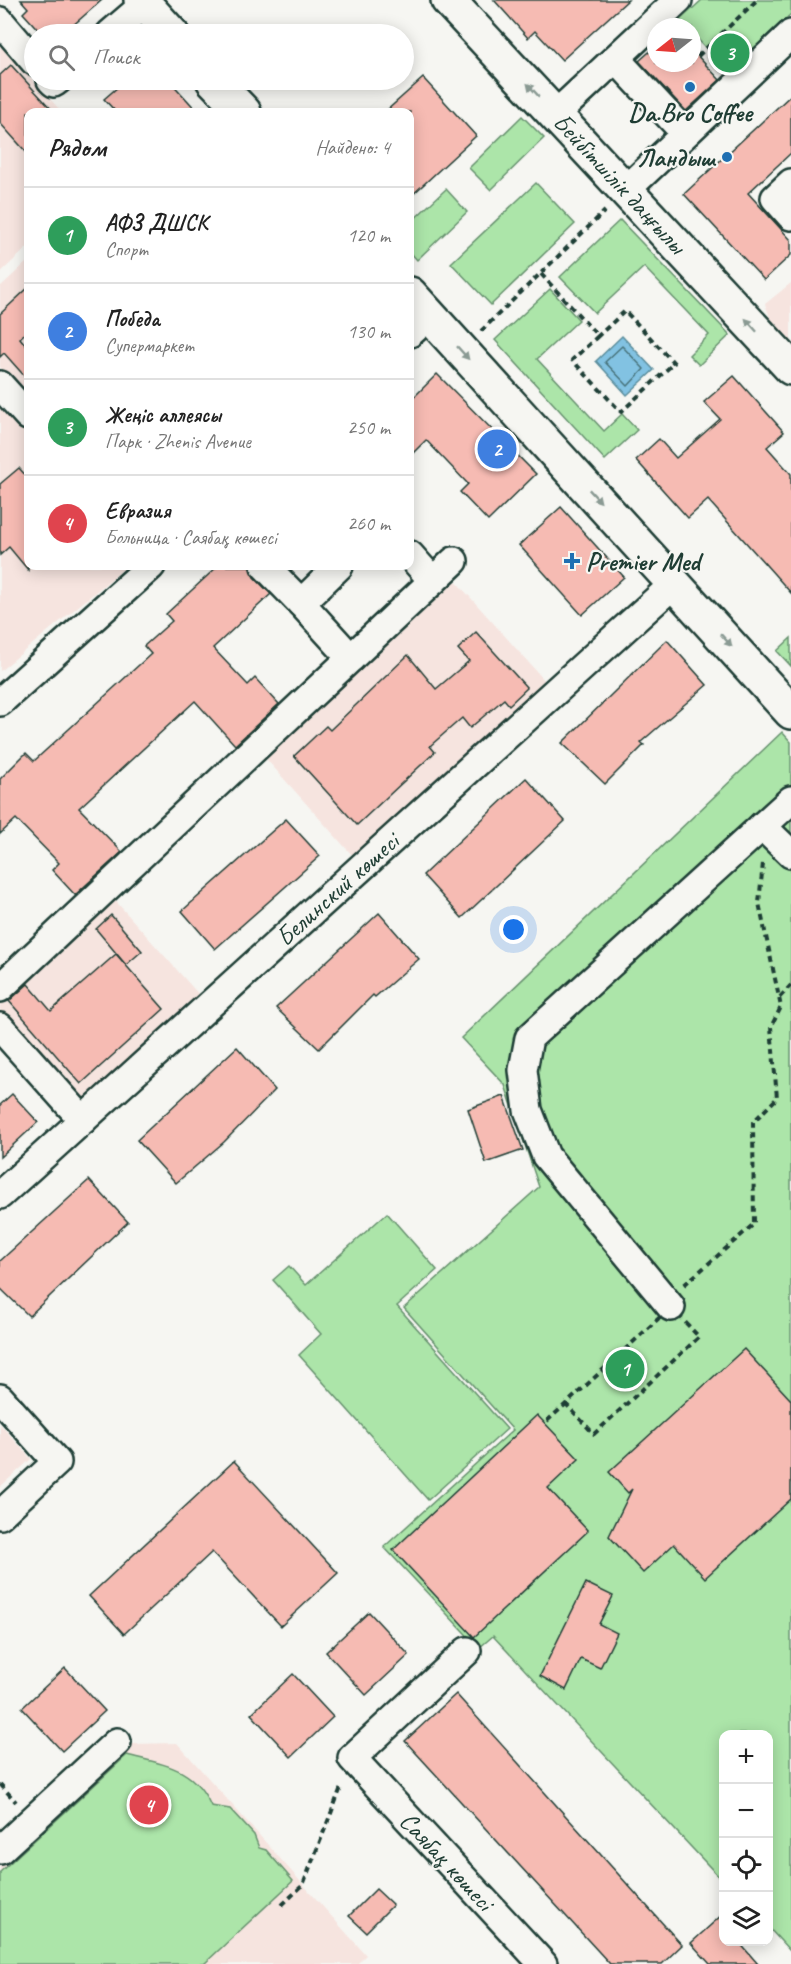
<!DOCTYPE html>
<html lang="ru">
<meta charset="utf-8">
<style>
body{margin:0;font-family:Caveat,sans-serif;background:#f2f2f2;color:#222}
.controls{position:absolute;right:18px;bottom:18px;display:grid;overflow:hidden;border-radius:12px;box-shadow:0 3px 15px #0003}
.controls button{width:54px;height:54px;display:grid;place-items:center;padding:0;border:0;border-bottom:2px solid #e0e0e0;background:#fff;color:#222;font:30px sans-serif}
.compass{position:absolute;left:647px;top:18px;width:54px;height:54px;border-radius:50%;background:#fff;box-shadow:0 3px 15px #0003;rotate:253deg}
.you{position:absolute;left:514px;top:930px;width:21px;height:21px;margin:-15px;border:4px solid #fff;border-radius:50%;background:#1a73e8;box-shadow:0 0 0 9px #1a73e833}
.badge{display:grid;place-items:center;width:39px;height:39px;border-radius:50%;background:#b45309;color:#fff;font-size:20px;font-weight:700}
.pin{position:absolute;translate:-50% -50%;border:3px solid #fff;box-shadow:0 2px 6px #0006}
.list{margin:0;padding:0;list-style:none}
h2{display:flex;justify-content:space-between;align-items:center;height:78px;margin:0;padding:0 24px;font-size:26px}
h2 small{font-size:20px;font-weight:400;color:#767676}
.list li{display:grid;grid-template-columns:39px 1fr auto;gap:18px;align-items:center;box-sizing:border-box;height:96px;padding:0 24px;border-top:2px solid #e0e0e0}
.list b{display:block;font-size:22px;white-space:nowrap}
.list p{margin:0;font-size:20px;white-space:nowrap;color:#767676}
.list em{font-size:20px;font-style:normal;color:#767676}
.icon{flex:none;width:33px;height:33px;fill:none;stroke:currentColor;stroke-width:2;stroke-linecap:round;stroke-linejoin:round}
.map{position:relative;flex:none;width:791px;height:1964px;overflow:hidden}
.search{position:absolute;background:#fff;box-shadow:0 3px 15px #0003;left:24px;top:24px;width:390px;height:66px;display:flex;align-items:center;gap:15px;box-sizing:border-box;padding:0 21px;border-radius:33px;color:#767676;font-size:22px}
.panel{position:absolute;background:#fff;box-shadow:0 3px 15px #0003;left:24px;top:108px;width:390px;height:462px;border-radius:12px}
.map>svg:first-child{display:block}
.built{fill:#f6e4df}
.green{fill:#ace5a9;stroke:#66916e;stroke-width:1.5}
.water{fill:#82c2e2;stroke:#5a8d9c;stroke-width:1.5}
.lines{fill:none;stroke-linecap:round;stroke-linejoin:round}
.shore{stroke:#47727a;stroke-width:1.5}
.building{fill:#f6bbb3;stroke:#1f3d34;stroke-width:1.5}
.minor-casing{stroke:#1f3d34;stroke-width:32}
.major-casing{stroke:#1f3d34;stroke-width:38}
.path{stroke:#1f3d34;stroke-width:4;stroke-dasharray:6 4.5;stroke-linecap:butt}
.minor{stroke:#f6f6f2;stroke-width:27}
.major{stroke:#f6f6f2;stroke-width:33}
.oneway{fill:#8a9a93}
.poi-dot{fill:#1f6fb2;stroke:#f6f6f2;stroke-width:2}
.labels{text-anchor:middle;stroke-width:4.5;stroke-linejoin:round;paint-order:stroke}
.poi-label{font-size:26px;font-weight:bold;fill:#1f3d34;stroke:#f6f6f2}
.street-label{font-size:26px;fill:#1f3d34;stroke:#f6f6f2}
</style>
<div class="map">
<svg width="791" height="1964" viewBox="0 0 791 1964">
<rect width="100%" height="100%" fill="#f6f6f2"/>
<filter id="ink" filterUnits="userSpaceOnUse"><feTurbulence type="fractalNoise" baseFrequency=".0167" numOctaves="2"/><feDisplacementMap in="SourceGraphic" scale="12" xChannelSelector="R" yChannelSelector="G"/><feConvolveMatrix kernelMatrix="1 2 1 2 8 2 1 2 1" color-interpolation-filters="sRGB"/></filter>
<g filter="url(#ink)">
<g class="built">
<path d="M0,45L62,112H28V247L0,273Z"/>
<path d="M28,261V398L0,367V287Z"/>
<path d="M791,283V345L773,325L765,304Z"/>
<path d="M0,403L28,434V566H127L0,671Z"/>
<path d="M452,577L546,682L353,856L259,751Z"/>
<path d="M112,897L201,997L83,1104L0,1012V998Z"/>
<path d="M0,1424L31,1459L0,1487Z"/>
<path d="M177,1743L366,1955L357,1964H0V1866L131,1744Z"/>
</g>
<g class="green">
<path d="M702,0H791V14L728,72L692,33V27H687L680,20Z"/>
<path d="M522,116L544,138L491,190L469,168Z"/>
<path d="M536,183L575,224L491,305L451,263Z"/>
<path d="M446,189L467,212L417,260L410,252V223Z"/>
<path d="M620,220L730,335L699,365L689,355L709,335L644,267L595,313L560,277Z"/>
<path d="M550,289L579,320L537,359L604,431L622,414L637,430L605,460L495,340Z"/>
<path d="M791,638V666L777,651Z"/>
<path d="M782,732L791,742V1952L769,1928L768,1734H724L723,1881L493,1636L479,1648L384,1547L513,1430L404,1308L539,1187L505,1085L461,1038Z"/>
<path d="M387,1213L437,1270L397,1306L507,1429L428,1500L299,1355L321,1334L273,1280L289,1266L306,1285Z"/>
<path d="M127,1755C165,1765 194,1767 211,1806L230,1809L254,1835L259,1848L266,1850L293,1881L204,1964H0V1872Z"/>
</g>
<path class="water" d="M622,336L654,370L627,395L596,361Z"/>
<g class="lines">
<path class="shore" d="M622,346L644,369L628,386L605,362Z"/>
</g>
<g class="building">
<path d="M21,0H102L63,34H42L23,13L28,8Z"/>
<path d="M494,0H628L562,60L535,31L528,38Z"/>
<path d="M656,46V63H692V50L720,80L686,111L639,61Z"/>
<path d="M11,65L54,112H28V154L0,123V75Z"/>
<path d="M423,78L476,136L410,197V112H385Z"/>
<path d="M126,80H169L198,112H116L104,99Z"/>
<path d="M791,95V153L748,193L791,240V255L764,280L684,194Z"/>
<path d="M28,288V330L20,338L28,348V380L4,353L0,357V314Z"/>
<path d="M437,374L536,474L488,521L460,492L468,484L426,440L410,456V401Z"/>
<path d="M734,376L784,432L767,447L791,474V593L708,500L688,518L636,460L659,439L676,458L720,419L704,402Z"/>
<path d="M19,468L28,478V570L9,547L0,555V484Z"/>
<path d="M561,507L624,577L582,615L519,545Z"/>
<path d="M218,566H250L254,577L271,594L213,648L248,685L255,678L279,704L235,745L195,701L79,808L122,852L75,895L52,870L59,863L16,819L0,834V779L26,753L34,761L151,654L144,646L172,621L166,614Z"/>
<path d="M476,632L527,688L509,705L504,699L470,728L462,718L430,746L435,752L357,825L294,756L326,726L330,730L408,655L436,689L469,661L458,649Z"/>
<path d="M667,640L707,685L641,742L644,745L605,784L562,743Z"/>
<path d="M526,778L565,821L462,918L423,875Z"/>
<path d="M286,819L320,856L215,949L182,911Z"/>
<path d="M379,913L419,959L375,997L373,995L319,1049L276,1008Z"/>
<path d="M111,915L142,951L126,965L96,929Z"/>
<path d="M116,954L164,1009L81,1084L9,1001L28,984L51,1011Z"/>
<path d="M237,1047L275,1090L224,1142L176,1183L137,1140Z"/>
<path d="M12,1094L38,1122L0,1157V1105Z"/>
<path d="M504,1096L523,1150L486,1163L468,1109Z"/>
<path d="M89,1180L128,1222L29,1316L0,1288V1261Z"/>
<path d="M744,1349L791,1400V1499L705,1578L674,1544L643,1573L609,1536L632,1489L628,1493L609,1472Z"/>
<path d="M537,1415L579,1459L548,1488L588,1531L474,1637L393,1550Z"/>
<path d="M234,1461L338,1573L281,1626L212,1552L124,1634L89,1596Z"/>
<path d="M586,1583L613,1596L599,1624L617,1633L600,1668L581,1659L566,1690L540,1676Z"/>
<path d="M369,1612L409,1655L366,1695L326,1652Z"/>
<path d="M65,1668L105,1711L62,1751L22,1708Z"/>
<path d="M293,1674L333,1717L291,1757L251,1714Z"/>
<path d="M456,1694L682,1945L662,1964H610L405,1741Z"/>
<path d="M376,1889L393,1905L366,1932L349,1916Z"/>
<path d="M723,1914V1941H738L758,1964H710L691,1943Z"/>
</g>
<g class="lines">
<g class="minor-casing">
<g id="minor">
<path d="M0,21L34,61"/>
<path d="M110,34L145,4"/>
<path d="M616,59L685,133"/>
<path d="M51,80L54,83L58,80"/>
<path d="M556,114L678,0"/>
<path d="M791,183L775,198L791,216"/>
<path d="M627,189L791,34"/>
<path d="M410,333L429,316"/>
<path d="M0,385L28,416"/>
<path d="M410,555L433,581"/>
<path d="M265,566L301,603L339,566"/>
<path d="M301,603L351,658"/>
<path d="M0,702L151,566"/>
<path d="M762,826L791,854"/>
<path d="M0,988L454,561"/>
<path d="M0,1027L83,1120"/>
<path d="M0,1195L675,583"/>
<path d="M671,1307L546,1156L528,1110L523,1070L529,1038L791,800"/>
<path d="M0,1398L57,1462L0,1515"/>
<path d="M467,1651L352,1758L543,1964"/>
<path d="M0,1850L117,1742"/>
</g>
</g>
<g class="major-casing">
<g id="major">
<path d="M141,0L172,34"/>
<path d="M448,0L791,368"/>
<path d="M213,80L244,112"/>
<path d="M410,294L791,712"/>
</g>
</g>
<g class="path">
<path d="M698,56L757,0"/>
<path d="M541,274L598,336L572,360L621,412L674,363L625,311L598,336"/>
<path d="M481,331L605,211"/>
<path d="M780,997L791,985"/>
<path d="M684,1285L754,1224L753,1122L777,1098L771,1027L781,1007L759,903L763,863"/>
<path d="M671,1307L699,1337L594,1434L566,1404Z"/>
<path d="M547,1421L566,1404"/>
<path d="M0,1784L16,1802"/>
<path d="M282,1905L303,1885L342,1785"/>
</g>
<use href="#minor" class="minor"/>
<use href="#major" class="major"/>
</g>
<defs><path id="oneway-solid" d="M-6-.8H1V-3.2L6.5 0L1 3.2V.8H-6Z" transform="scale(1.5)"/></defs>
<g class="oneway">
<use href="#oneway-solid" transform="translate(533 90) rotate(-133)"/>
<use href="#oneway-solid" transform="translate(751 325) rotate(-132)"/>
<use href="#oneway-solid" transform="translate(463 353) rotate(48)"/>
<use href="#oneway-solid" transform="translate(595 496) rotate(47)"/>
<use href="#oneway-solid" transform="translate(726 640) rotate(48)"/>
</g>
</g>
<g class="poi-dot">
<circle cx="690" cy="87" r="6"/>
<circle cx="727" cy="157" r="6"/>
<path d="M569 552h6v6h6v6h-6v6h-6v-6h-6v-6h6z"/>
</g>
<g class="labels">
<g class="poi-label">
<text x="690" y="121">Da.Bro Coffee</text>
<text x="715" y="166" text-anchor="end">Ландыш</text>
<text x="586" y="570" text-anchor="start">Premier Med</text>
</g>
<g class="street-label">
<text transform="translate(620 183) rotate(47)" y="9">Бейбітшілік даңғылы</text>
<text transform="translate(337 889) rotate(-42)" y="9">Белинский көшесі</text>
<text transform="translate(447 1861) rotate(47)" y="9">Саябақ көшесі</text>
</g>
</g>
</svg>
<div class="controls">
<button>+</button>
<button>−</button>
<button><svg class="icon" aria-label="locate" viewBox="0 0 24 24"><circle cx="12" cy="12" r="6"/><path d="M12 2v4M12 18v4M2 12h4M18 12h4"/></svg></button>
<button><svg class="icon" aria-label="layers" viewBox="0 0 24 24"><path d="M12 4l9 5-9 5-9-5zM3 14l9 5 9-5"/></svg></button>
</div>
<svg class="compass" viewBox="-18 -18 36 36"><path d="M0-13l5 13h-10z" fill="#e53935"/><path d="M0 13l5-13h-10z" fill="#767676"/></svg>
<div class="you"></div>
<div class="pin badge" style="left:625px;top:1369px;background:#2e9e5b">1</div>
<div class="pin badge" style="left:497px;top:449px;background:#3f7fe0">2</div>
<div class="pin badge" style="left:730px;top:53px;background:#2e9e5b">3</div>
<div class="pin badge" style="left:149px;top:1805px;background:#e0444e">4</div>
<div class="search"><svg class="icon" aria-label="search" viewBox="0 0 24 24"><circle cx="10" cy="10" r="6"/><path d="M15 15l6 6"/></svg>Поиск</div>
<section class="panel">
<h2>Рядом<small>Найдено: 4</small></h2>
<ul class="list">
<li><span class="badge" style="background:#2e9e5b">1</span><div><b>АФЗ ДШСК</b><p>Спорт</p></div><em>120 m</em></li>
<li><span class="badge" style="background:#3f7fe0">2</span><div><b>Победа</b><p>Супермаркет</p></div><em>130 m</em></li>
<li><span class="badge" style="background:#2e9e5b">3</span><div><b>Жеңіс аллеясы</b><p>Парк · Zhenis Avenue</p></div><em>250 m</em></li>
<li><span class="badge" style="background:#e0444e">4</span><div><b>Евразия</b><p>Больница · Саябақ көшесі</p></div><em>260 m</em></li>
</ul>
</section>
</div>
